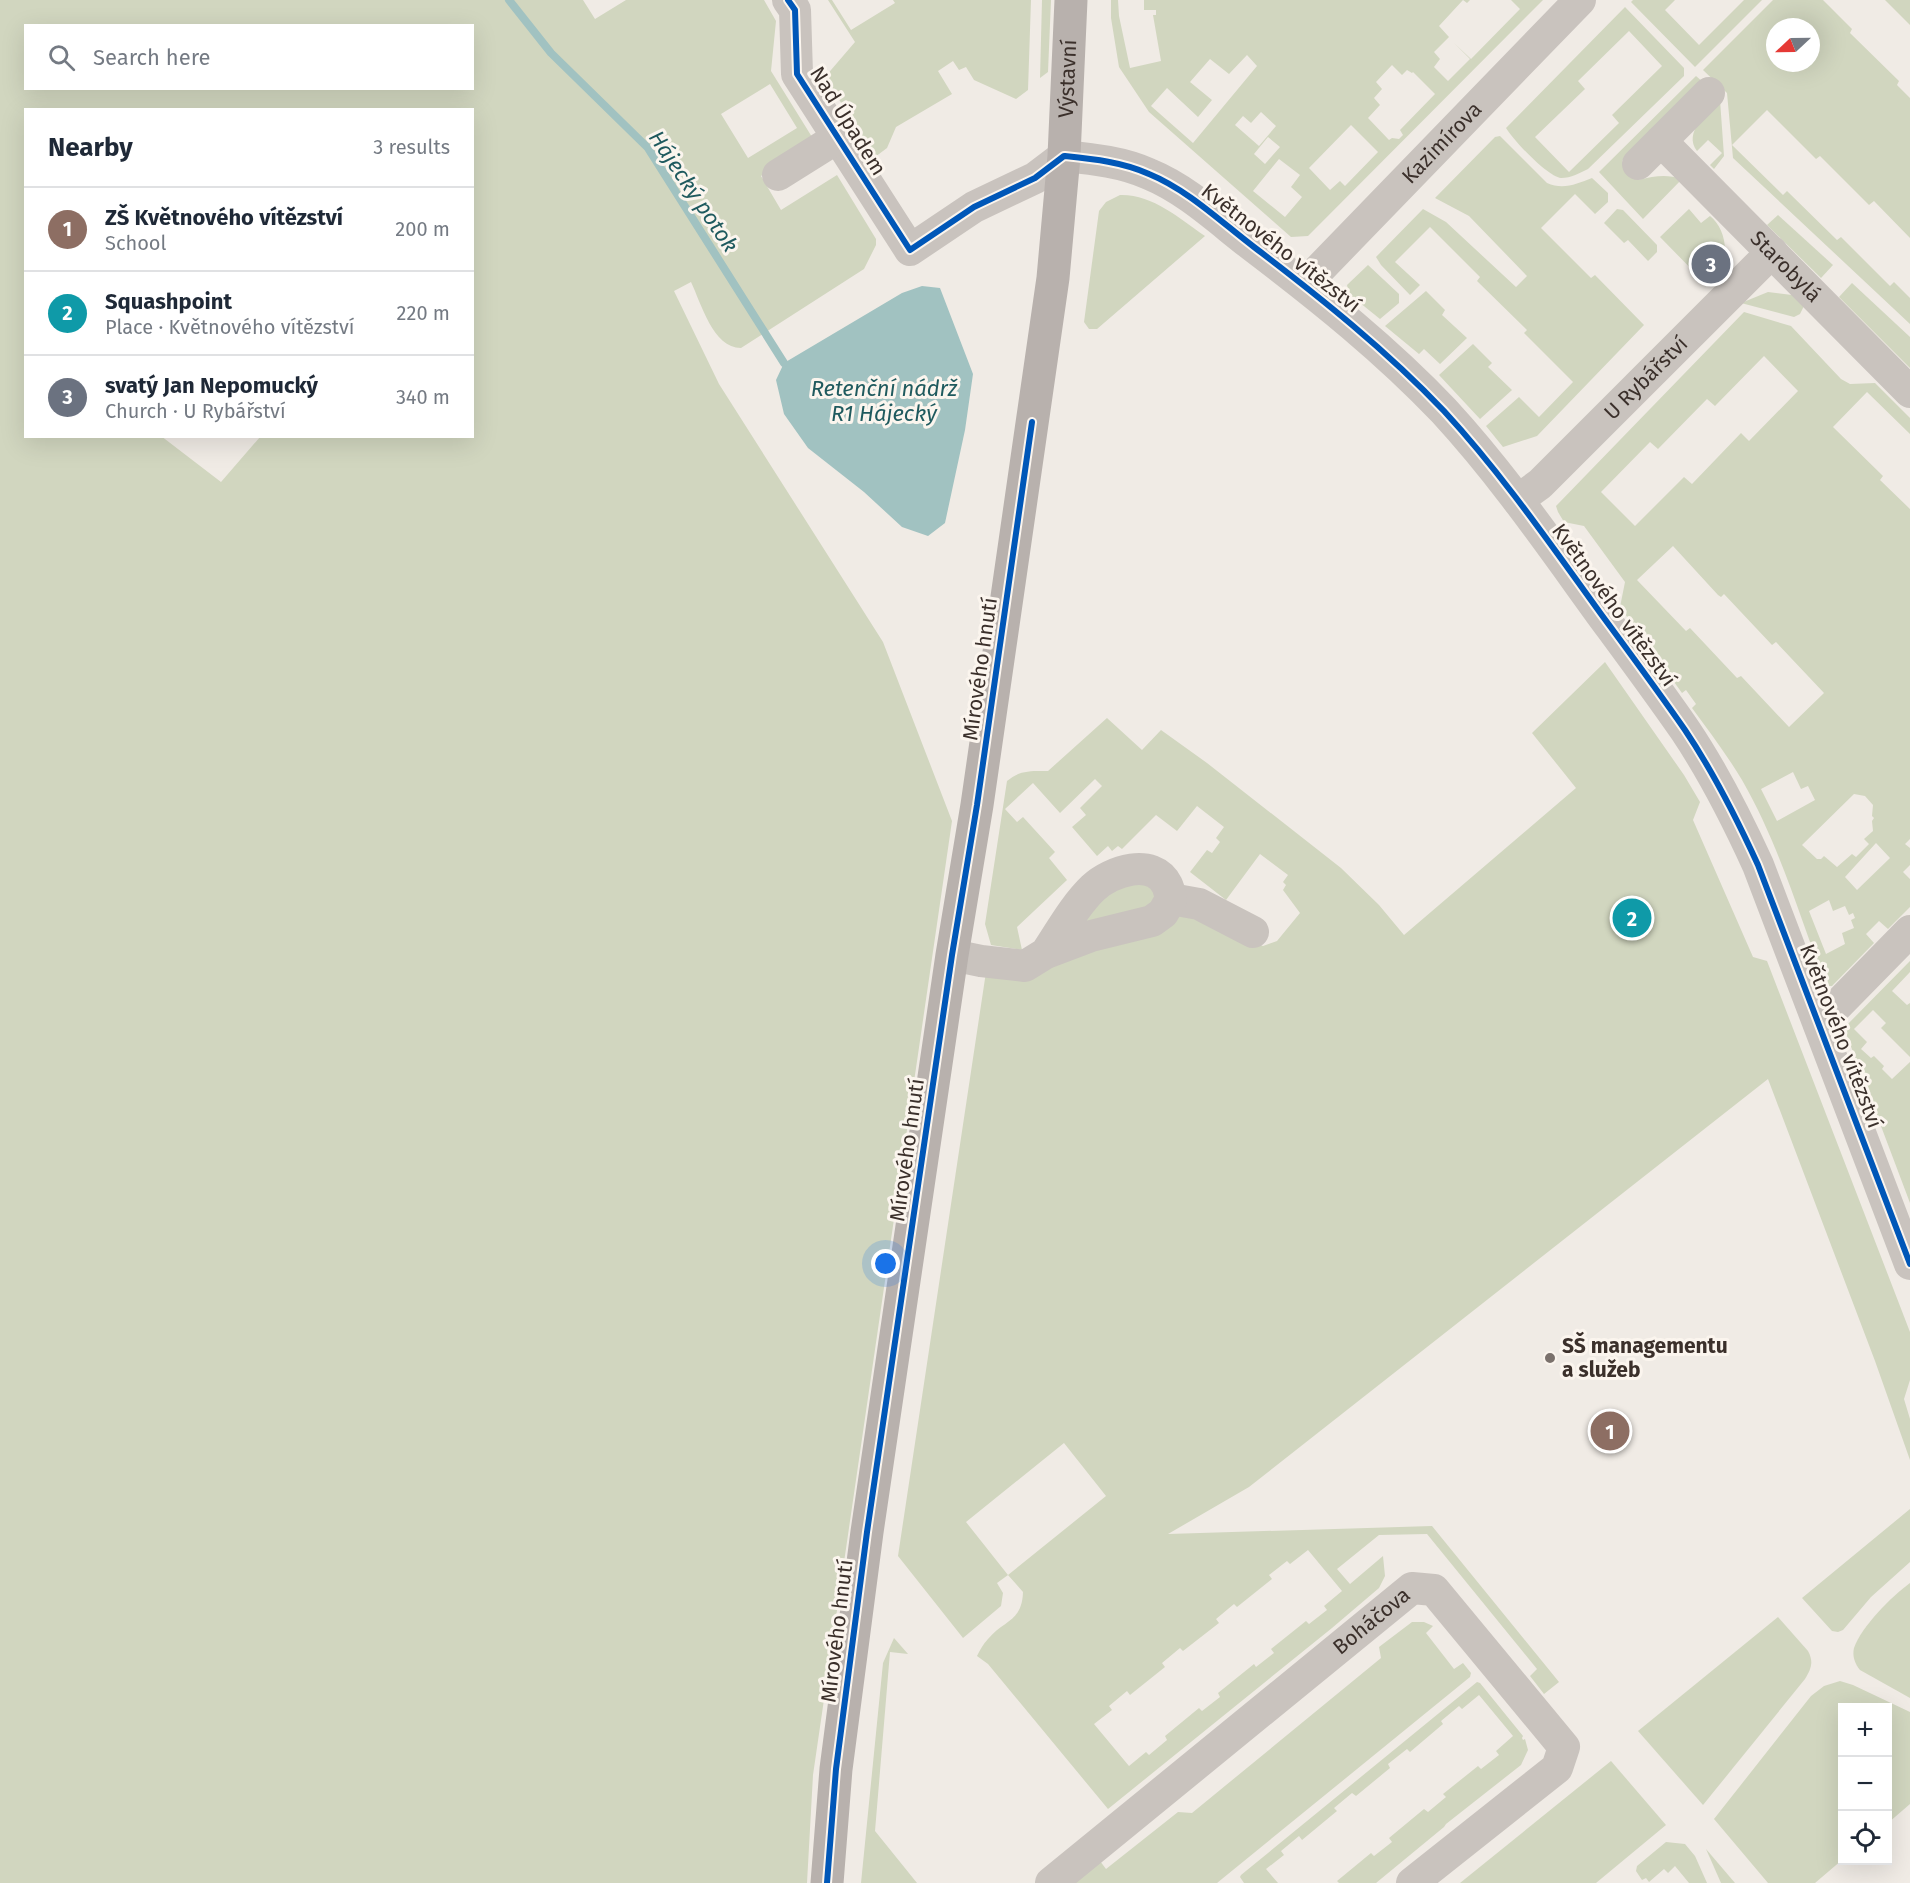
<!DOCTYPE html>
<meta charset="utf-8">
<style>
body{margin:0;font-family:"Fira Sans",sans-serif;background:#f2f2f3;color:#1f2937}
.controls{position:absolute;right:18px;bottom:18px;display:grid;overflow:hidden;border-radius:0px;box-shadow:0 6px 24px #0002}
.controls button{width:54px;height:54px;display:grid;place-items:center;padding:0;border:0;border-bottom:2px solid #e0e1e3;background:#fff;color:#1f2937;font:30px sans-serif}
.compass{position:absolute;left:1766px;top:18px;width:54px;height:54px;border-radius:50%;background:#fff;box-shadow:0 6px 24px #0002;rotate:248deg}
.you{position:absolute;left:886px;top:1264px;width:21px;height:21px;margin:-15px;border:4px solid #fff;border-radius:50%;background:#1a73e8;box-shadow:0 0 0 9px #1a73e833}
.badge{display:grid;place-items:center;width:39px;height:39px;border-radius:50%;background:#0f766e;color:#fff;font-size:20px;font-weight:700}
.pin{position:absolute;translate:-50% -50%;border:3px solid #fff;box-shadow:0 2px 6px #0006}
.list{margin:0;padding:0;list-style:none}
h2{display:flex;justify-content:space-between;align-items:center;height:78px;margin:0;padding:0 24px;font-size:26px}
h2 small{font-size:20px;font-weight:400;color:#747a83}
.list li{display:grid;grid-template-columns:39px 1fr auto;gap:18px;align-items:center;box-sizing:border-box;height:84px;padding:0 24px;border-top:2px solid #e0e1e3}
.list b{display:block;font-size:22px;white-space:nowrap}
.list p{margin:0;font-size:20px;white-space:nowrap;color:#747a83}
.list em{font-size:20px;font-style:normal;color:#747a83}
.icon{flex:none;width:33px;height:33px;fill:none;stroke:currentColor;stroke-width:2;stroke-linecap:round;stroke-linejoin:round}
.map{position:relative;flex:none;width:1910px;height:1883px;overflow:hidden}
.search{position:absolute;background:#fff;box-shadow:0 6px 24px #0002;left:24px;top:24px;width:450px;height:66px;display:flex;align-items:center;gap:15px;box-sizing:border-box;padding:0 21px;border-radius:0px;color:#747a83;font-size:22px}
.panel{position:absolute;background:#fff;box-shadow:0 6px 24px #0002;left:24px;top:108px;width:450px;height:330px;border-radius:0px}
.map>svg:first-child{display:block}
.green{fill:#d1d6bf;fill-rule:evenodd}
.water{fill:#a1c2c1}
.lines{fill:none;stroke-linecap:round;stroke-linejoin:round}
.stream{stroke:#a1c2c1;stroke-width:8}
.minor{stroke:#c9c3be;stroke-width:32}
.major{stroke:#b8b1ad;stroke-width:33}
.cycleway-casing{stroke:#fbf5ee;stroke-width:10}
.cycleway{stroke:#0057b8;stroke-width:6}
.poi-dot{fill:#7a716c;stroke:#fbf5ee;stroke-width:2}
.labels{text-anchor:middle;stroke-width:6;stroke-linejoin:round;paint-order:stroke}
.street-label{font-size:21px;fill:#3b302b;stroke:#fbf5ee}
.poi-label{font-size:21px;font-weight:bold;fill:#3b302b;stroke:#fbf5ee;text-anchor:start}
.water-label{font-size:22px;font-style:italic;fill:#1f5a5e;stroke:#fbf5ee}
</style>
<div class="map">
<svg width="1910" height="1883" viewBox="0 0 1910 1883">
<rect width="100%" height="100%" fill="#f0ebe5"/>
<g class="green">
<path d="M0,0H583L595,19L626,0H764L776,21L771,71L812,137L808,146L761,176L781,210L837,175L876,239V245L864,269L741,348C713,348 701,303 691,282L674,291L719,384L883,642L952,821L813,1775L807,1883H0ZM26,26H472V88H26ZM770,84L797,128L748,158L721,114ZM26,110H472V436L260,437L221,482L161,436H26Z"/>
<path d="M828,0H832L851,30L895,3L893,0H1031L1028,90L1016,99L974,80L966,67L959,70L953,61L938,71L952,94L896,127L887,148L875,157L825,77L855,42Z"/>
<path d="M1042,0H1051L1048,72L1040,78Z"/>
<path d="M1111,0H1118L1119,16L1130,68L1161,61L1153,15H1156V10H1144V0H1470L1467,3L1463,0L1439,26L1449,37L1434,52L1440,59L1434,67L1448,81L1470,59L1454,43L1471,59L1520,9L1511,0H1543L1308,236L1291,237L1149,112L1119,67L1111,18ZM1247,55L1257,66L1193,143L1151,106L1167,88L1198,117L1212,100L1190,82L1210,59L1229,74ZM1392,65L1402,75L1407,70L1412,73L1413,72L1435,94L1400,130L1403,135L1399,139L1392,138L1389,140L1368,118L1380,105L1374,98L1382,89L1376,82ZM1261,112L1276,126L1259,146L1235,125L1243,116L1251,123ZM1351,125L1378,152L1345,186L1340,181L1330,190L1309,168ZM1268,137L1280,147L1265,164L1254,154ZM1279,159L1300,175L1291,187L1302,197L1285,217L1253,191Z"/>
<path d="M1633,0H1675L1665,10L1699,45L1744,0H1762L1695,67L1631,2Z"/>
<path d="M1773,0H1823L1852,29L1850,33L1899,81L1897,85L1910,98V238L1874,201L1869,205L1820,156L1816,159L1767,110L1732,145L1783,195L1787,191L1837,240L1841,237L1890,286L1894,282L1910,298V324L1733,158L1727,93L1703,70ZM1775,27H1811V63H1775Z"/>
<path d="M1885,0H1910V25Z"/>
<path d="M1625,7L1684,68V76L1588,169C1580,173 1571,178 1561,178C1548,177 1513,140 1506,128ZM1629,31L1662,66L1612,115L1619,123L1569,172L1535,137L1585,89L1578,81Z"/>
<path d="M1696,76L1704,83L1622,161L1639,180C1655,176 1666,174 1682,179L1643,219L1599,172Z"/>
<path d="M1720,100L1724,156L1714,169L1710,165L1722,153L1708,140L1697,151C1683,132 1707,114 1720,100Z"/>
<path d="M1500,136L1547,183C1563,190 1577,184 1592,178L1608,193V202L1595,214L1575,194L1541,228L1591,278L1595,275L1644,325L1537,436L1503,447L1486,426L1519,397L1539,417L1573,382L1524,333L1527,330L1477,281L1480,277L1430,227L1395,262L1420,285L1410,295L1381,265L1376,257L1423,209L1446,222L1516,287L1527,276L1469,216L1435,198L1495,137Z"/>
<path d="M1120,195C1152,194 1179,218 1205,236L1097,329H1089L1084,322L1099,211L1106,202Z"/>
<path d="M1617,209L1623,210L1657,245V252L1648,261L1628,240L1624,243L1604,223Z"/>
<path d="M1689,209L1701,223L1710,216C1723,226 1729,248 1722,265C1719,271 1710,278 1705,283L1660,237Z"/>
<path d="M1778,215L1833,265L1821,278L1767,225Z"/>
<path d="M1368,265L1399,294V303L1380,319L1349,294L1347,285Z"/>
<path d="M1852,283L1910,337V368L1839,297Z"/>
<path d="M1426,291L1445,310L1442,315L1467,338L1440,364L1424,349L1419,354L1385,326Z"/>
<path d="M1768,292L1792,295L1804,306L1800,314L1794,317L1741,303Z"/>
<path d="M1744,312L1791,326L1841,379L1850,384L1875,383L1910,418V434L1867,392L1833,427L1883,476L1880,480L1910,509V839L1905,844L1910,848V865L1903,872L1910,879V907L1888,929L1879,921L1866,934L1874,943L1832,986H1826C1800,917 1779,844 1742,780C1727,755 1709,731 1692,708L1696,704L1686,690L1682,693L1620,607L1625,582L1584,526L1564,522L1558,512L1556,506ZM1764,356L1798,391L1749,441L1741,433L1692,484L1684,477L1635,526L1601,492L1650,442L1658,449L1707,399L1715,406ZM1673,546L1718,595L1721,597L1724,594L1772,645L1776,642L1824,693L1789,727L1741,676L1737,678L1690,628L1686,631L1637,580ZM1793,772L1801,789L1808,786L1815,800L1777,821L1761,789ZM1854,794L1865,796L1873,805L1872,816L1874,818L1872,821L1873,831L1864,839L1869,844L1856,857L1852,854L1837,867L1824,856L1821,859H1817L1802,845ZM1876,843L1890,858L1857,890L1845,877ZM1829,900L1833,911L1845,906L1849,915L1853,913L1855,918L1851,920L1854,928L1842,933L1845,944L1826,954L1809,911Z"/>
<path d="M1473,344L1492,363L1488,367L1512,390L1480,419L1439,375Z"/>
<path d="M1605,662L1684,775L1700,802L1693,820L1753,957L1767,961L1910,1332V1380L1904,1399L1910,1419V1460L1875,1361L1768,1079L1249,1487L1168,1534L1432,1526L1559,1682L1544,1694L1530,1676L1537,1669L1427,1534L1379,1535L1337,1569L1350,1584L1383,1556L1385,1576L1379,1588L1332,1628L1108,1809L988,1664L977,1656C980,1650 983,1644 988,1639C1004,1620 1022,1622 1023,1592L1008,1575L997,1583L1003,1593L1001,1606L963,1638L898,1556L986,972L1186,913L1263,946L1277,941L1300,913L1283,890L1286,885L1283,882L1288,875L1260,854L1226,900L1190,872L1207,850L1212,853L1220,842L1216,838L1224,827L1197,806L1177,831L1156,815L1122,849L1118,846L1112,851L1108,846L1097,856L1072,827L1086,815L1080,808L1102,786L1095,779L1060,813L1033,783L1005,809L1017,822L1023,817L1055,852L1049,858L1067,880L1017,927L1022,950L991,945L985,924L1007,781C1020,770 1031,771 1048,771L1107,718L1142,750L1161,730L1207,763L1341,868L1379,905L1404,935L1576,788L1532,733ZM1064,1443L1106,1496L1008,1575L966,1522ZM1308,1550L1342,1591L1324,1606L1327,1610L1309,1624L1306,1621L1271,1649L1274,1653L1256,1667L1254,1664L1218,1693L1220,1697L1202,1711L1199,1708L1165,1736L1167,1740L1149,1755L1146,1752L1129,1766L1094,1724L1112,1710L1109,1706L1127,1691L1130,1695L1165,1667L1162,1663L1180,1648L1183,1651L1219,1623L1216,1619L1234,1604L1237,1607L1272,1579L1269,1575L1287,1561L1290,1564Z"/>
<path d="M1140,880L1157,893L1156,904L1105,926L1077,921L1094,896Z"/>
<path d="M1910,961V972L1892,991L1907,1005L1910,1003V1057L1881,1028L1886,1023L1873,1010L1854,1029L1867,1042L1861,1049L1871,1058L1874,1056L1884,1066L1882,1069L1892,1079L1910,1062V1203L1844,1028Z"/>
<path d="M1910,1509V1562L1871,1597L1843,1630L1838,1632L1832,1631L1802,1598Z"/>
<path d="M1910,1583V1698L1860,1670C1855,1664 1852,1656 1854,1648C1861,1627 1892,1596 1910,1583Z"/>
<path d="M1778,1617L1808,1651C1814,1662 1811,1669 1805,1679L1703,1805L1638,1731Z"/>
<path d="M1412,1622H1424L1433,1626L1426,1633L1454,1669L1463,1663L1471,1673L1470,1677L1217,1883H1074L1100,1861L1106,1869L1178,1812L1192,1813L1381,1658L1379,1647Z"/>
<path d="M894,1638L908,1654L890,1652L875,1831L917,1883H861L883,1663Z"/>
<path d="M1840,1681L1853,1685L1910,1712V1804L1888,1823V1708H1842V1860L1815,1883H1768L1714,1819L1811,1696L1824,1686Z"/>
<path d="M1477,1682L1480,1683L1523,1736L1522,1738L1523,1740L1525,1739L1528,1750L1521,1765L1446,1824L1444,1827L1376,1883H1339L1337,1881L1371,1853L1374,1856L1392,1842L1389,1838L1424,1809L1428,1812L1446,1797L1443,1794L1478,1766L1481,1769L1499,1755L1496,1751L1513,1736L1479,1695L1462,1709L1459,1706L1441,1721L1443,1724L1410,1752L1407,1749L1388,1764L1390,1768L1356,1796L1352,1793L1334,1808L1337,1811L1302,1840L1299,1836L1281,1851L1284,1855L1266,1869L1278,1883H1244L1240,1877L1241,1875Z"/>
<path d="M1611,1761L1666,1825L1596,1883H1460Z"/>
<path d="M1666,1842L1685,1844L1695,1856L1707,1883H1689L1675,1866L1668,1873L1664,1869L1649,1882L1646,1878L1642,1880L1636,1871L1637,1866Z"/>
<path d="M1706,1849L1735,1883H1721Z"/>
</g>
<path class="water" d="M922,286L940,288L973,374L965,430L945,523L928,536L902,527L864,492L808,448L784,414L776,380L784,363L902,293Z"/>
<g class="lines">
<path class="stream" d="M509,0L551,53L648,148L784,363"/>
<g class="minor">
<path d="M788,0L795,10L797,74L910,250L974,207L1035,178L1064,156C1093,159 1123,162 1149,174C1188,190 1221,222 1254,247C1321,298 1386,350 1444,411C1502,474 1551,545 1601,614C1629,652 1658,691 1685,730C1714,773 1737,819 1758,865L1910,1264"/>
<path id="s1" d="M1661,141L1910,392"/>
<path d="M1638,164L1709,93"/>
<path d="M778,175L837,138"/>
<path id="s2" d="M1304,285L1580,0"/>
<path id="s3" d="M1518,500L1540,484L1772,252"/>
<path d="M1171,899L1199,904L1253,932"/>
<path d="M952,955L981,961L1025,966L1046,953L1091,936L1152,921L1163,913L1171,899C1170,895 1169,889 1167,885C1153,857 1111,871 1093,888C1075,905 1060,932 1046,953"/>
<path d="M1819,1024L1910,931"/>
<path id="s4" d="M1051,1883L1412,1588L1434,1590L1564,1747L1557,1768L1412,1883"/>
</g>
<path class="major" id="s5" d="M827,1883L836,1769L867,1532L952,955L977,805L1053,278L1064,156L1071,0"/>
<g class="cycleway-casing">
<g id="cycleway">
<path d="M788,0L795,10L797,74L910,250L974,207L1035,178L1064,156C1093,159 1123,162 1149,174C1188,190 1221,222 1254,247C1321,298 1386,350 1444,411C1502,474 1551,545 1601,614C1629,652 1658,691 1685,730C1714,773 1737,819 1758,865L1910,1264"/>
<path d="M827,1883L836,1769L867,1532L952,955L977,805L1032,422"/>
</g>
</g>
<use href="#cycleway" class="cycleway"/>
</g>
<circle class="poi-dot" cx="1550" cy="1358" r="6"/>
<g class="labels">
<g class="street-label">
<text dy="7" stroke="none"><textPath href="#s5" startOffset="1821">Výstavní</textPath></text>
<text transform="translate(848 121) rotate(58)" y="7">Nad Úpadem</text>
<text dy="7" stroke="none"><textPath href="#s2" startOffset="198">Kazimírova</textPath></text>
<text transform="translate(1281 248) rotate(38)" y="7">Květnového vítězství</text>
<text dy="7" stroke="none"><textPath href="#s1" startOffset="177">Starobylá</textPath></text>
<text dy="7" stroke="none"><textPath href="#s3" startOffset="177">U Rybářství</textPath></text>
<text transform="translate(1614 605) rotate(54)" y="7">Květnového vítězství</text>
<text transform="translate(980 669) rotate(-82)" y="7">Mírového hnutí</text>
<text transform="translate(1841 1036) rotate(69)" y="7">Květnového vítězství</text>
<text transform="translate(907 1150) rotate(-82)" y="7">Mírového hnutí</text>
<text dy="7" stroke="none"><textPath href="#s4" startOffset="414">Boháčova</textPath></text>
<text transform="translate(837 1631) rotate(-83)" y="7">Mírového hnutí</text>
</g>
<g class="poi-label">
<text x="1562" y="1353">SŠ managementu<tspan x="1562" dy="24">a služeb</tspan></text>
</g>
<g class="water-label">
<text transform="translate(694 191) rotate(56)" y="8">Hájecký potok</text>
<text x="884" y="396">Retenční nádrž<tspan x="884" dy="25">R1 Hájecký</tspan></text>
</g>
</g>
</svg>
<div class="controls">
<button>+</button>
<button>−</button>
<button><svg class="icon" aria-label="locate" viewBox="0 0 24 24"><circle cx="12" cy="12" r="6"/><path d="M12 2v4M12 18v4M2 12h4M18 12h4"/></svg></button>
</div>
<svg class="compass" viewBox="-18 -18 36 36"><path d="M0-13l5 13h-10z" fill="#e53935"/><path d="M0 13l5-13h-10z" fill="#747a83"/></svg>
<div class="you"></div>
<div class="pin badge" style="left:1610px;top:1431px;background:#8d6e63">1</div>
<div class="pin badge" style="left:1632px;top:918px;background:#0f9aa8">2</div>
<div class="pin badge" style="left:1711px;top:264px;background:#6b7280">3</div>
<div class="search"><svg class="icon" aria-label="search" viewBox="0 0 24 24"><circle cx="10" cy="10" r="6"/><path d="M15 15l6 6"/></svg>Search here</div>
<section class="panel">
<h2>Nearby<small>3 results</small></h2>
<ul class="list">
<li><span class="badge" style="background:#8d6e63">1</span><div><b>ZŠ Květnového vítězství</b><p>School</p></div><em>200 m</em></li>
<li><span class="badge" style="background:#0f9aa8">2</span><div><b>Squashpoint</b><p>Place · Květnového vítězství</p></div><em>220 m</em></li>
<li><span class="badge" style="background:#6b7280">3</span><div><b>svatý Jan Nepomucký</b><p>Church · U Rybářství</p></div><em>340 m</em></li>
</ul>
</section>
</div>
